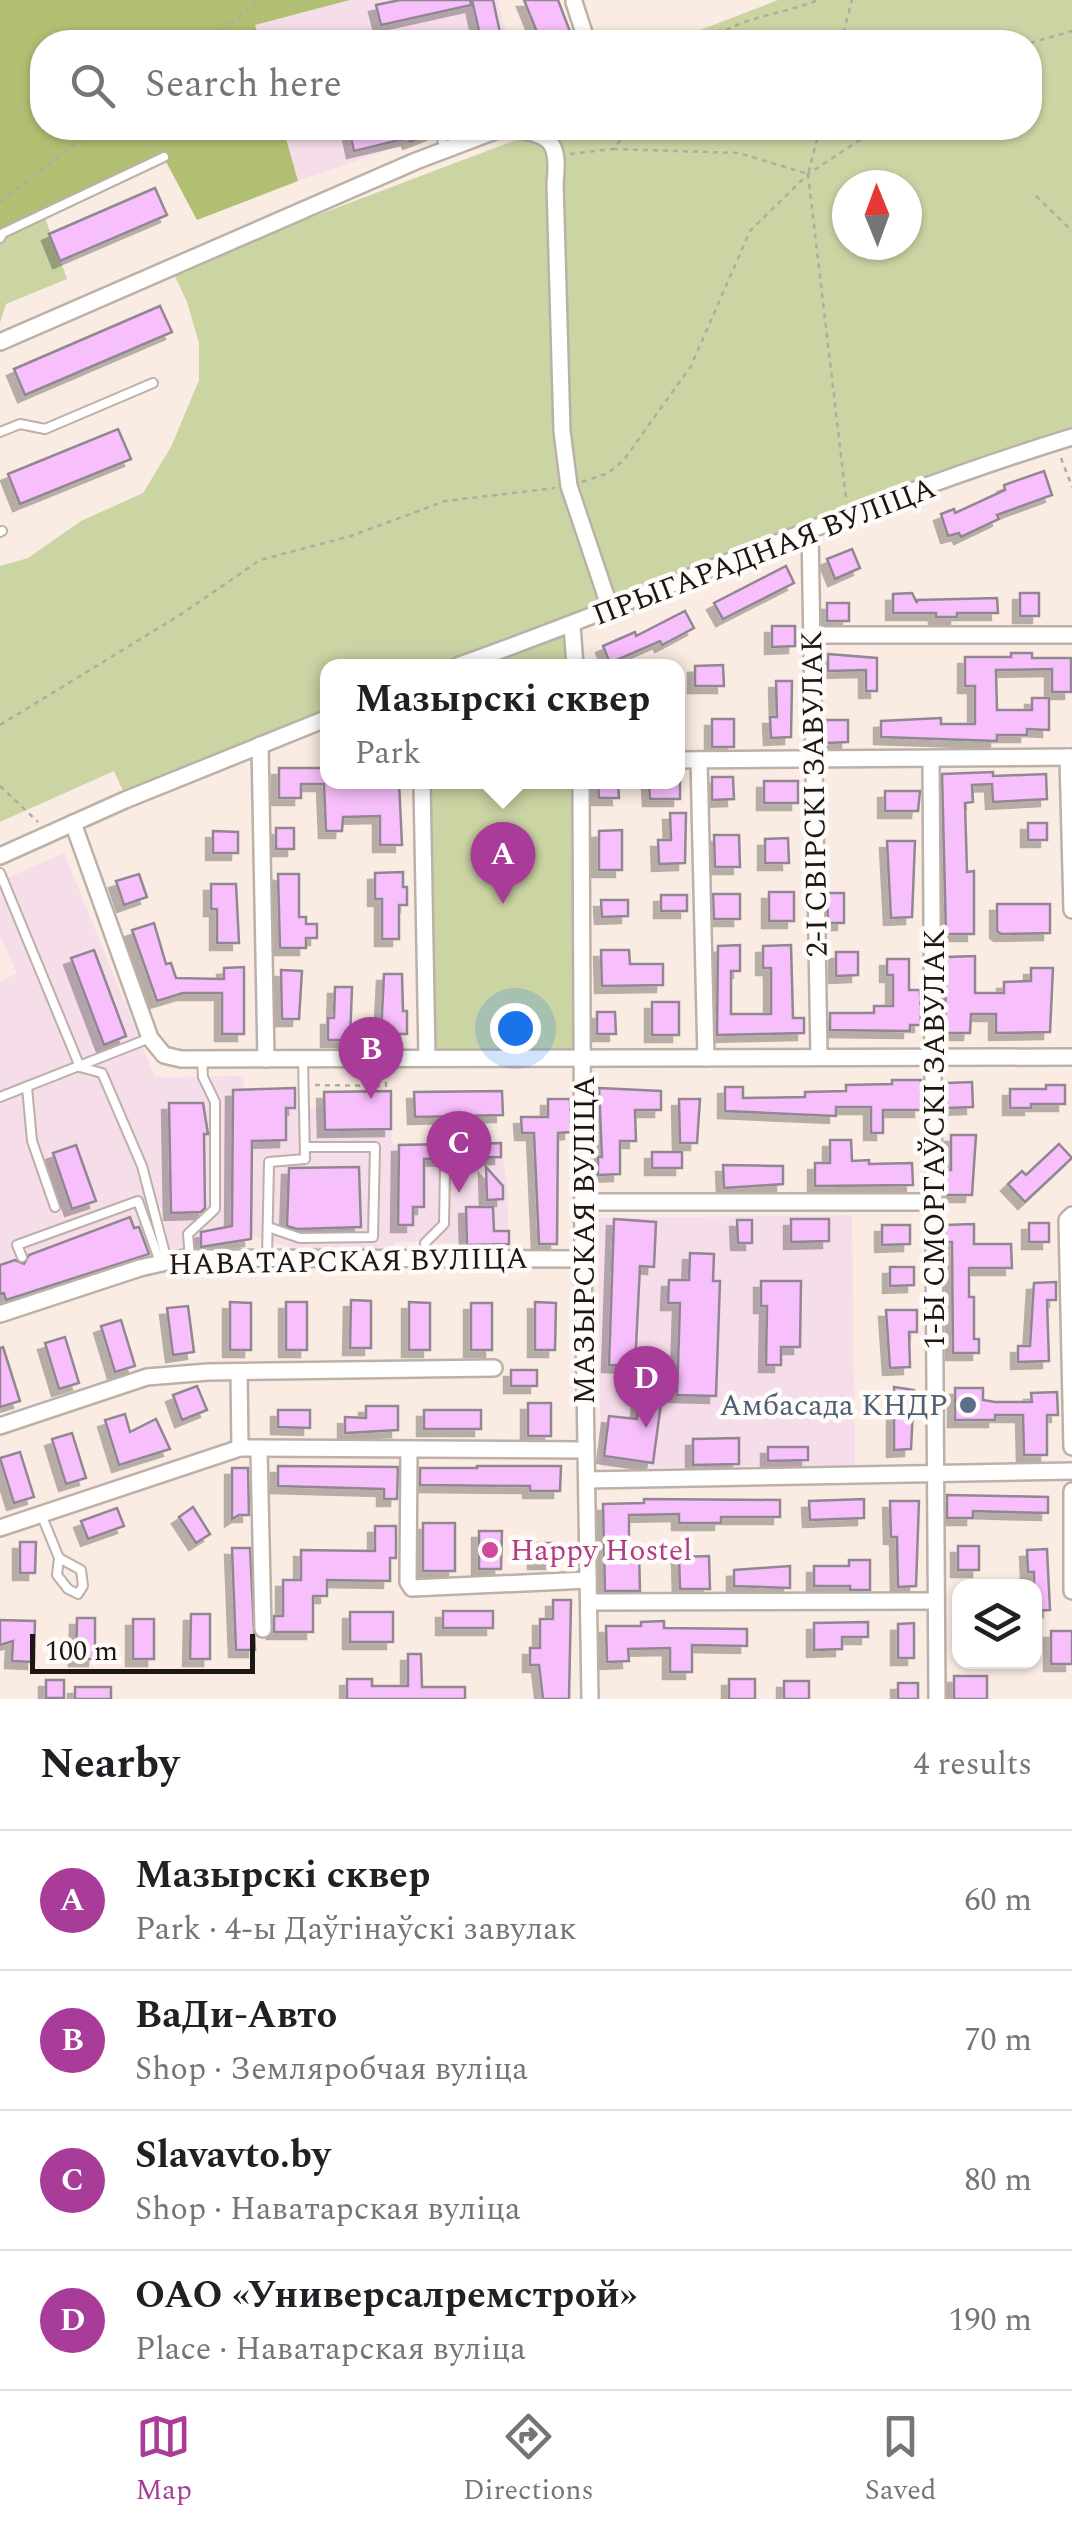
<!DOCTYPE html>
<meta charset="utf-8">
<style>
body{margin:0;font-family:Spectral,serif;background:#f2f2f2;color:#202124}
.controls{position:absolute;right:30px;bottom:30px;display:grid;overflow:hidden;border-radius:20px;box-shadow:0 2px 8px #0004}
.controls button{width:90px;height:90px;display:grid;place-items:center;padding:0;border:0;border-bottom:2px solid #e0e0e0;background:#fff;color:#202124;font:50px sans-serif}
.compass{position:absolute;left:832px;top:170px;width:90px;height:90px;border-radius:50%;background:#fff;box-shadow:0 2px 8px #0004;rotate:359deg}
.scale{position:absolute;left:30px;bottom:25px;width:225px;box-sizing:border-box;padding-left:10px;border:5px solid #1c1713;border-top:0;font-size:28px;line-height:35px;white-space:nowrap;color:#1c1713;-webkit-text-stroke:8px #fefbf9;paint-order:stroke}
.you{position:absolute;left:515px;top:1028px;width:35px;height:35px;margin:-25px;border:8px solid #fff;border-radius:50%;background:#1a73e8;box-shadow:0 0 0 15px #1a73e833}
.badge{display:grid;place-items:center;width:65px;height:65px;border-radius:50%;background:#a93b99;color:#fff;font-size:32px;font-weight:700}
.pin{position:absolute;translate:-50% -82px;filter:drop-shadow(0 2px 5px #0008)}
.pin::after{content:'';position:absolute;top:52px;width:35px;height:30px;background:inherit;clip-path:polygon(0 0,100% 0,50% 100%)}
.popup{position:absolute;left:320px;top:659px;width:365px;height:130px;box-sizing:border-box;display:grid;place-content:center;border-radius:20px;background:#fff;filter:drop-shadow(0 2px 8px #0005);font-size:32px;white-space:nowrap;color:#757577}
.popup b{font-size:38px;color:#202124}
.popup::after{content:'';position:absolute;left:50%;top:100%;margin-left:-20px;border:20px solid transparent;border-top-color:#fff}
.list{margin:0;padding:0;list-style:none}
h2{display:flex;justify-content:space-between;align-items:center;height:130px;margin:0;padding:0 40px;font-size:42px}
h2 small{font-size:32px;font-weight:400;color:#757577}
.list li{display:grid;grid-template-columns:65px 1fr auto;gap:30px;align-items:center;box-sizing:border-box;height:140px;padding:0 40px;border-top:2px solid #e0e0e0}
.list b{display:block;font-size:38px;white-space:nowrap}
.list p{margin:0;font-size:32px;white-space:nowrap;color:#757577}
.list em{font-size:32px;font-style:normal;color:#757577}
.icon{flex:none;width:55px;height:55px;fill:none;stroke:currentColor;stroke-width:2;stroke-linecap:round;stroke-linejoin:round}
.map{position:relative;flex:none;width:1072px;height:1699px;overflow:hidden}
.search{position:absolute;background:#fff;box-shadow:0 2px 8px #0004;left:30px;right:30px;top:30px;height:110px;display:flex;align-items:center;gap:25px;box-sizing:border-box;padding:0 35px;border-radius:40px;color:#757577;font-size:38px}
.sheet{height:690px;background:#fff}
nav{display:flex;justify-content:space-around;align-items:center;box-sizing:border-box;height:140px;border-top:2px solid #e0e0e0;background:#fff;font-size:28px;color:#757577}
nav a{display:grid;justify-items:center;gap:5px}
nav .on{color:#a93b99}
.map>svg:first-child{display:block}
.industrial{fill:#f5dde9}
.green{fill:#cbd5a4;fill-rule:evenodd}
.forest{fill:#b1bf73}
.building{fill:#f7bffb;stroke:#918792;stroke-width:2.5;filter:url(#shadow)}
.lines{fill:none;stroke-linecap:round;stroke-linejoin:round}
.service-casing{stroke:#bdb0a6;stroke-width:12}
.minor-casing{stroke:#bdb0a6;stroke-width:20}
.path{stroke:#b5aaa1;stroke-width:2.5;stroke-dasharray:5 5;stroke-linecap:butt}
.service{stroke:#fff;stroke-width:8}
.minor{stroke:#fff;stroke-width:15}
.service-dot{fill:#5c6f8a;stroke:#fefbf9;stroke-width:4}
.hotel-dot{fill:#d1479c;stroke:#fefbf9;stroke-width:4}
.labels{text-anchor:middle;stroke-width:9;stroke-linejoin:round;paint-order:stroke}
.street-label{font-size:30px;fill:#1c1713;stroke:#fefbf9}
.service-label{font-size:30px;fill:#4e5e75;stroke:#fefbf9;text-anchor:end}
.hotel-label{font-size:30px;fill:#b23c85;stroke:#fefbf9;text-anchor:start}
</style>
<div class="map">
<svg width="1072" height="1699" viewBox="0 0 1072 1699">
<defs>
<filter id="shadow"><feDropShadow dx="-7" dy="7" stdDeviation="0" flood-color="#0004"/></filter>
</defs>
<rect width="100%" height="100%" fill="#faece2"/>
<g class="industrial">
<path d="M351,0H497L509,42H260L255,25Z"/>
<path d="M283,128H450L298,181Z"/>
<path d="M64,853L155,1077L243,1076L244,1090L295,1088L296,1108L324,1107V1092L391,1091L392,1144L501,1143L507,1183L509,1244L395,1242L394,1249H296L252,1236L251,1239L201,1247L169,1249L162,1207L148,1211L160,1247L149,1251L151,1257L7,1306L4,1294H0V982L17,973L0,936V881Z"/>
<path d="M852,1215L855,1465L601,1468L598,1218Z"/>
</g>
<g class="green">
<path d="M778,0H1072V436L452,666H328V715L126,798L114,771L0,822V566L28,558L81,521L143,493L171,447L199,380V343L187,302L172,270L548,128H1030V42H669ZM847,185H907V245H847Z"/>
<path d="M44,215L67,279L6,304L0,323V235Z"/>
<path d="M572,625L575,666H457Z"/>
<path d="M422,782H581L584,1058H427Z"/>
</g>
<path class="forest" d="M0,0H350L255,25L260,42H42V128H283L298,181L197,220L164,158L0,235Z"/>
<g class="building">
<path d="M400,0H470L471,5L381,25L376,5Z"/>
<path d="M472,0H493L502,42H447L446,35L479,31Z"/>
<path d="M524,0H558L574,42H541Z"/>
<path d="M349,128H432L433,133L410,142L408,138L354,151Z"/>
<path d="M155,188L167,215L60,261L49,234Z"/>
<path d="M160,306L172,332L25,395L14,369Z"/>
<path d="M118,429L131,459L20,504L8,474Z"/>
<path d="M1044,471L1052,495L997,515L999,519L961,537L959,533L948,536L941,514L954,509L955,513L1005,490L1004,485Z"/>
<path d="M852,549L860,568L835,579L827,559Z"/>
<path d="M786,566L794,583L723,619L714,603Z"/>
<path d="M912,593L917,603V600L997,598L998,613H957V617H936V613H893V594Z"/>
<rect x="1020" y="593" width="19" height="23"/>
<rect x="827" y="603" width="22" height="18"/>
<path d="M685,611L694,628L662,645L660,641L610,663L603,646L635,632L636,636Z"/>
<path d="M772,626H795V646L772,647Z"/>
<path d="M1011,653H1032V658H1071V692H1052V669L996,670L997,710H1032V698H1049V730L1027,729V735H997V741L881,737V721L941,718V724H975V686H965V657H1011Z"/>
<path d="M828,654L877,658V691H866V670L828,671Z"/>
<path d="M723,665L724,686H695V666Z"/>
<path d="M776,681H792L791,737L771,738L770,717H777Z"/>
<rect x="712" y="719" width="22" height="28"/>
<path d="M826,720H848V742L826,743Z"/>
<path d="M279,768H328V782H399L402,845H380V816L343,817L342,831H326L324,784H301V798H279Z"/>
<path d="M993,772V776L1046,774L1047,799L993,802L992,784L972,785L973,802L965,803L967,872L974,871V934H946L942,774Z"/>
<path d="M712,777H733L734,799L712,800Z"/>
<rect x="764" y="781" width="34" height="22"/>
<path d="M598,782H618L619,798H599Z"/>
<path d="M649,782H680V799H650Z"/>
<path d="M885,791H920L918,811H885Z"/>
<path d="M670,813H686L685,863L659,864L658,840H671Z"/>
<rect x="1028" y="823" width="19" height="17"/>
<rect x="276" y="828" width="18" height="21"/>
<path d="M622,830V870H599V831Z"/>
<path d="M213,831L238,832V853H213Z"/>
<path d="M714,835H739L740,867H715Z"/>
<path d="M788,838L789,863H765V839Z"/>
<path d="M887,841H915L912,917L891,918Z"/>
<path d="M403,872V887H407V905H399V939H382V899H375V873Z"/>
<path d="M139,874L147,897L124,905L116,881Z"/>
<path d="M278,874H299V917H306V924H317V938H306V948H280Z"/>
<path d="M211,884H236L239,943H217V909H211Z"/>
<rect x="769" y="892" width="25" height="29"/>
<path d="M827,893H844V923H828Z"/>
<path d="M713,894H740V919H714Z"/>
<rect x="661" y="895" width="26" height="16"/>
<path d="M601,900H628V916L602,917Z"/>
<path d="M997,904H1050V933L1001,934L997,931Z"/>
<path d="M154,923L166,964L171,963L176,978L224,979V968L244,967V1034H222V993H183L157,1001L132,930Z"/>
<path d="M740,945V971H731V1014H771V968H763V946L791,945L793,1018H804V1033L717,1035L718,946Z"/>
<path d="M94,950L126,1036L104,1045L71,958Z"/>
<path d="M601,950H629L630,964H663V985L602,986Z"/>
<path d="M836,952H858V975L836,976Z"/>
<path d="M975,956V993H1004V982L1031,981V968H1053L1050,1032L996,1033V1014H971L970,1033H945L946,957Z"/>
<path d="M887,959H909V990H920L921,1025H910V1031L830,1030V1013H874V1006H893V975H887Z"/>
<path d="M281,970L302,971L299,1019H282Z"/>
<path d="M384,974H402L403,1011H407V1034H381Z"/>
<path d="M335,987H352L350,1040H328V1018H334Z"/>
<rect x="652" y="1002" width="27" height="33"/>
<path d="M597,1012H615L616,1034H597Z"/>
<path d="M892,1080H921V1110H883V1133H871V1107H836V1116L725,1111V1087H743V1098L805,1097V1092L846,1091V1085L892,1084Z"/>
<path d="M972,1082L973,1107L946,1108V1083Z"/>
<path d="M1046,1085H1065V1104H1031V1108H1010V1089H1046Z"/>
<path d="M295,1088V1108H286V1140L252,1141L251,1239L201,1247V1232L232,1226L233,1090Z"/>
<path d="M599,1088L661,1091V1110H635L636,1141H620V1174L598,1175V1157H602Z"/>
<path d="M391,1091V1129L325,1130L324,1092Z"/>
<path d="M502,1091L503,1115L415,1117L414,1092Z"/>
<path d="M548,1099H570L571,1132L558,1133L557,1244H539L534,1133H522L521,1117H548Z"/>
<path d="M679,1099H700L697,1143H680Z"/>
<path d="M169,1103H203L208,1134H204L205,1208L201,1212L171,1213Z"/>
<path d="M951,1135H976L972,1195H946V1170H951Z"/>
<path d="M830,1140H851L852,1161L869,1160V1164L912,1163L913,1185L815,1186V1163H830Z"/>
<path d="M501,1143V1157L424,1159V1207H413V1225H398L399,1145Z"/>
<path d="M1059,1144L1072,1158L1025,1202L1008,1184L1022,1171L1026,1175Z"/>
<path d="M76,1145L96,1201L72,1209L53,1153Z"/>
<rect x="652" y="1152" width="30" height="16"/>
<path d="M723,1165L783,1166V1184L724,1188Z"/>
<path d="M359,1167L361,1227L297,1229L287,1226L289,1168Z"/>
<path d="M486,1167L503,1186V1199L487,1200Z"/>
<path d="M466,1207H493L494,1231H509V1244L467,1245Z"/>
<path d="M130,1217L134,1228L139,1227L149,1254L6,1300L4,1293L0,1294V1265L15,1260L24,1264L29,1255Z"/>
<path d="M614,1219L656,1222L654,1267L640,1266L635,1366L609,1365Z"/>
<path d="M791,1219H829V1241L791,1242Z"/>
<path d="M737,1220H752V1243H738Z"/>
<rect x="1029" y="1223" width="20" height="19"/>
<path d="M974,1224V1244H1011L1012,1268H969V1297H974V1339H979V1353H953L952,1242H945V1225Z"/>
<path d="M882,1225H910V1244L882,1245Z"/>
<path d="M690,1253L714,1254L713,1281H720L716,1396L677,1395L680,1303H668L669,1280H689Z"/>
<path d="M890,1267H914V1285L890,1286Z"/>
<path d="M761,1281H801L800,1347H781V1365H766L767,1306H761Z"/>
<path d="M1056,1282V1300H1047L1049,1361L1018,1362V1346H1030L1034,1283Z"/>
<path d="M351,1300L371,1301V1348H350Z"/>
<path d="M230,1302L251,1303V1350H230Z"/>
<rect x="286" y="1302" width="21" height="48"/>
<path d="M409,1302L430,1303V1350H409Z"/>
<path d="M535,1302L556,1303L555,1350H535Z"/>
<rect x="471" y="1303" width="21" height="47"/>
<path d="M188,1306L194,1352L173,1355L167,1308Z"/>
<path d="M886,1310H917V1332H909L910,1367L890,1368Z"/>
<path d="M121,1320L135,1366L115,1372L101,1326Z"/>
<path d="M65,1337L79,1383L59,1389L45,1343Z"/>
<path d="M3,1347L20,1401L0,1407V1348Z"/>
<rect x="511" y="1370" width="26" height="16"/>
<path d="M197,1386L207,1410L182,1420L173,1395Z"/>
<path d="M894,1387L914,1390L911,1449L894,1450Z"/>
<path d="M955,1388H983V1400L995,1402H1032L1031,1393L1057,1392L1058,1415H1047V1455H1024L1023,1415H995V1420H955Z"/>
<path d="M639,1400L661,1403L653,1463L604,1456L609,1416L637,1419Z"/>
<rect x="528" y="1403" width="23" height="33"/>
<path d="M366,1406H398V1430L345,1433V1417L366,1418Z"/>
<path d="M278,1410H310V1428L278,1427Z"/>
<rect x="424" y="1410" width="57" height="19"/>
<path d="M125,1414L130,1432L156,1419L170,1449L119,1465L105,1420Z"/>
<path d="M72,1433L86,1478L66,1484L52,1439Z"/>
<path d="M739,1438V1464L693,1465V1439Z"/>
<path d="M768,1447H808V1460L768,1461Z"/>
<path d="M20,1452L34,1497L14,1503L0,1458Z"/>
<path d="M278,1466L398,1467L397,1499H384V1489L278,1486Z"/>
<path d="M477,1466H561L560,1491H530V1486L420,1485V1468H477Z"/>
<path d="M232,1468H248L249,1515H239L232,1519Z"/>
<path d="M947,1495L1048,1497V1513L973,1511V1518H947Z"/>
<path d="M644,1499L780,1500V1517H721V1523H679V1514L629,1515V1553H639L640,1591H605L603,1504L644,1503Z"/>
<path d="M864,1499V1518L810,1520L809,1501Z"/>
<path d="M890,1501H919L916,1586L898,1587L897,1537H891Z"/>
<path d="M193,1507L210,1534L196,1543L179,1517Z"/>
<path d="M117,1508L124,1526L88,1539L81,1521Z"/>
<rect x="423" y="1523" width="32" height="48"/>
<path d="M375,1526H396V1558H390V1581L327,1580V1596H313V1632H274V1616H283V1580H301V1550L375,1551Z"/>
<path d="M479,1531H502L501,1569H479Z"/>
<path d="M20,1542H36L35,1573H20Z"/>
<rect x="535" y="1543" width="21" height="19"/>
<rect x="958" y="1546" width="21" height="24"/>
<path d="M232,1548H250L255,1650H236Z"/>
<path d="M1047,1549L1050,1610L1034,1611V1572H1028L1027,1550Z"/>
<path d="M709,1556L710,1589H680L679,1557Z"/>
<path d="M849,1560H870V1590H850V1586H814V1566H849Z"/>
<path d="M790,1566V1588L734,1586V1570Z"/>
<path d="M553,1600H571L569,1699H543L539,1665H530V1648H540V1619H553Z"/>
<rect x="443" y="1611" width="50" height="17"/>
<rect x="350" y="1612" width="43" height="30"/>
<path d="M191,1614H210V1659H190Z"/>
<path d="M77,1618H95V1659H76Z"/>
<rect x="133" y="1619" width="21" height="40"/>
<path d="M0,1620L35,1621L34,1662L12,1661L13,1641L0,1645Z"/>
<path d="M664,1621V1628L747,1629V1646L692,1645V1672H670V1648L628,1649L629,1661L607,1662L606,1626H641V1622Z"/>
<path d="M868,1622V1637H842V1649L814,1650V1623Z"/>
<path d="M914,1623V1658H898V1624Z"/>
<rect x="1051" y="1631" width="21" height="33"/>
<path d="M408,1654H421L422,1687H465V1699H347V1679H372V1686H408Z"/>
<rect x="954" y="1676" width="33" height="23"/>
<rect x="729" y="1679" width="26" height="20"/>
<rect x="46" y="1680" width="18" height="18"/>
<rect x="784" y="1681" width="25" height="18"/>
<rect x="898" y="1683" width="20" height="16"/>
<rect x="75" y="1687" width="36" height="12"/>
</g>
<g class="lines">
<g class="service-casing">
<g id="service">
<path d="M415,41V42"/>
<path d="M439,128L445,150"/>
<path d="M0,238L3,233L164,157"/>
<path d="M0,432L20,424L45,429L153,383"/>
<path d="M0,532L2,531"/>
<path d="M0,873L80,1067"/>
<path d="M80,1067L102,1073L142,1166L167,1261"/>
<path d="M27,1087L32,1141L55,1207"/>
<path d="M0,1097L150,1038"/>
<path d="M268,1227L300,1238L373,1237L375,1147H305"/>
<path d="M22,1257L17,1245L138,1201L160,1262"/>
<path d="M190,1258L188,1234L215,1209V1102L203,1077L202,1059"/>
<path d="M267,1258L269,1162L305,1159L303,1059"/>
<path d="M427,1258L425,1243L444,1224L445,1169"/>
<path d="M41,1514L59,1558L81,1570L83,1586L78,1594L68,1589L57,1575L59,1558"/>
</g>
</g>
<g class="minor-casing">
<g id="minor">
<path d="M574,2L587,42"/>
<path d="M508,128C550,135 560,139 555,183L562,431L569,486L611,611"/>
<path d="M0,342L416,161L503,128"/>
<path d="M810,530L819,1057"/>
<path d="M572,625L575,666"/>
<path d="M811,635H1072"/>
<path d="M457,666C663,593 863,501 1072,437"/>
<path d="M260,745L266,1059"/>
<path d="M1068,757L1072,910"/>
<path d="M931,759L937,1699"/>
<path d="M678,760L1072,757"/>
<path d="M699,760L706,1058"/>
<path d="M422,782L427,1058"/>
<path d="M581,782L583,1259L590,1699"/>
<path d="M73,823L150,1038L164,1055L181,1059L1072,1057"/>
<path d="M0,856L125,800L328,718"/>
<path d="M584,1202H933"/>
<path d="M1072,1215L1067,1220L1072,1447"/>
<path d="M0,1314L140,1268L184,1258L583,1259"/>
<path d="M239,1372L240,1448"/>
<path d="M0,1426L147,1377L208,1372L494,1368"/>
<path d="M259,1450L263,1629"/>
<path d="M409,1451L408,1582L412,1588L588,1580"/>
<path d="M587,1480L1072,1471"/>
<path d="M1072,1491V1591"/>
<path d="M0,1528L240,1448L585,1450"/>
<path d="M589,1602L936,1601"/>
</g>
</g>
<g class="path">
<path d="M206,42L261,0"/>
<path d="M692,42L720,30"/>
<path d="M710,42C737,16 783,15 818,0"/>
<path d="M841,42L852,0"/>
<path d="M1030,43L1072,31"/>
<path d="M565,140L571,128"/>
<path d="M613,149L739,153L808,174L820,128"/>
<path d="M570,154L613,149L631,128"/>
<path d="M808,174L846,498"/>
<path d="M1036,196L1072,231"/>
<path d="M0,202L96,128"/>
<path d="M1061,458L1072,487"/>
<path d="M582,482L608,473L623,461L691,366L750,231L808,174L878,128"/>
<path d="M0,725L183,613L260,560L351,536L445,501L555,488"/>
<path d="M0,786L38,822"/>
<path d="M315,1085L386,1086V1075"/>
</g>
<use href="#service" class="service"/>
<use href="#minor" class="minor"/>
</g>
<circle class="service-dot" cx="968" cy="1405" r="10"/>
<circle class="hotel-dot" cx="490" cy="1550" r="10"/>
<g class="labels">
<g class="street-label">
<text transform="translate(764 551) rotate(-21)" y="10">ПРЫГАРАДНАЯ ВУЛІЦА</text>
<text transform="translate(814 794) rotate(-91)" y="10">2-І СВІРСКІ ЗАВУЛАК</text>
<text transform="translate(934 1139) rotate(-90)" y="10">1-Ы СМОРГАЎСКІ ЗАВУЛАК</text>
<text transform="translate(584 1240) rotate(-90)" y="10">МАЗЫРСКАЯ ВУЛІЦА</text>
<text transform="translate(348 1261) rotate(-1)" y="10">НАВАТАРСКАЯ ВУЛІЦА</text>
</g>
<g class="service-label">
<text x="948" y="1415">Амбасада КНДР</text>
</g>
<g class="hotel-label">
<text x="510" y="1560">Happy Hostel</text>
</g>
</g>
</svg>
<div class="controls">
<button><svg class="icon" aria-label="layers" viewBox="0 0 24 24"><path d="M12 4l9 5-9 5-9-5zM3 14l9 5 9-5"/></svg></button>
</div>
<svg class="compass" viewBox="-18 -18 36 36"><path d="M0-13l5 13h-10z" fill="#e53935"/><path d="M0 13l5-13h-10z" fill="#757577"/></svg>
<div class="scale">100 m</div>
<div class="you"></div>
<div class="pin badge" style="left:503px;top:904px">A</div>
<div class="popup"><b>Мазырскі сквер</b>Park</div>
<div class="pin badge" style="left:371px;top:1099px">B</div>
<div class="pin badge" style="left:459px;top:1193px">C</div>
<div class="pin badge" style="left:646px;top:1428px">D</div>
<div class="search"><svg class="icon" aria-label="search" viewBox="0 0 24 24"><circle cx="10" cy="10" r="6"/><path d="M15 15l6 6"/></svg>Search here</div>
</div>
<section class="sheet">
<h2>Nearby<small>4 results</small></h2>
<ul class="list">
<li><span class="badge">A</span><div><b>Мазырскі сквер</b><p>Park · 4-ы Даўгінаўскі завулак</p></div><em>60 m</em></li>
<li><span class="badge">B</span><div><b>ВаДи-Авто</b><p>Shop · Земляробчая вуліца</p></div><em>70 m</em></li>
<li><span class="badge">C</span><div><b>Slavavto.by</b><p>Shop · Наватарская вуліца</p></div><em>80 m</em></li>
<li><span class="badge">D</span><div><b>ОАО «Универсалремстрой»</b><p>Place · Наватарская вуліца</p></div><em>190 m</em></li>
</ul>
</section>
<nav>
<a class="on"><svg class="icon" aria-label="map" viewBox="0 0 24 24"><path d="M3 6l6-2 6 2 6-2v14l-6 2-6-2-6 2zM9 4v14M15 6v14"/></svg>Map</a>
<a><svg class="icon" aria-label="directions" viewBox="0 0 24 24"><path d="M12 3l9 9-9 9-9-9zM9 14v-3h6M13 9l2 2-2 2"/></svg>Directions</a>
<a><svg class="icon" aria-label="saved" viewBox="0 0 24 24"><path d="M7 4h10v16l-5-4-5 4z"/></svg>Saved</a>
</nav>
